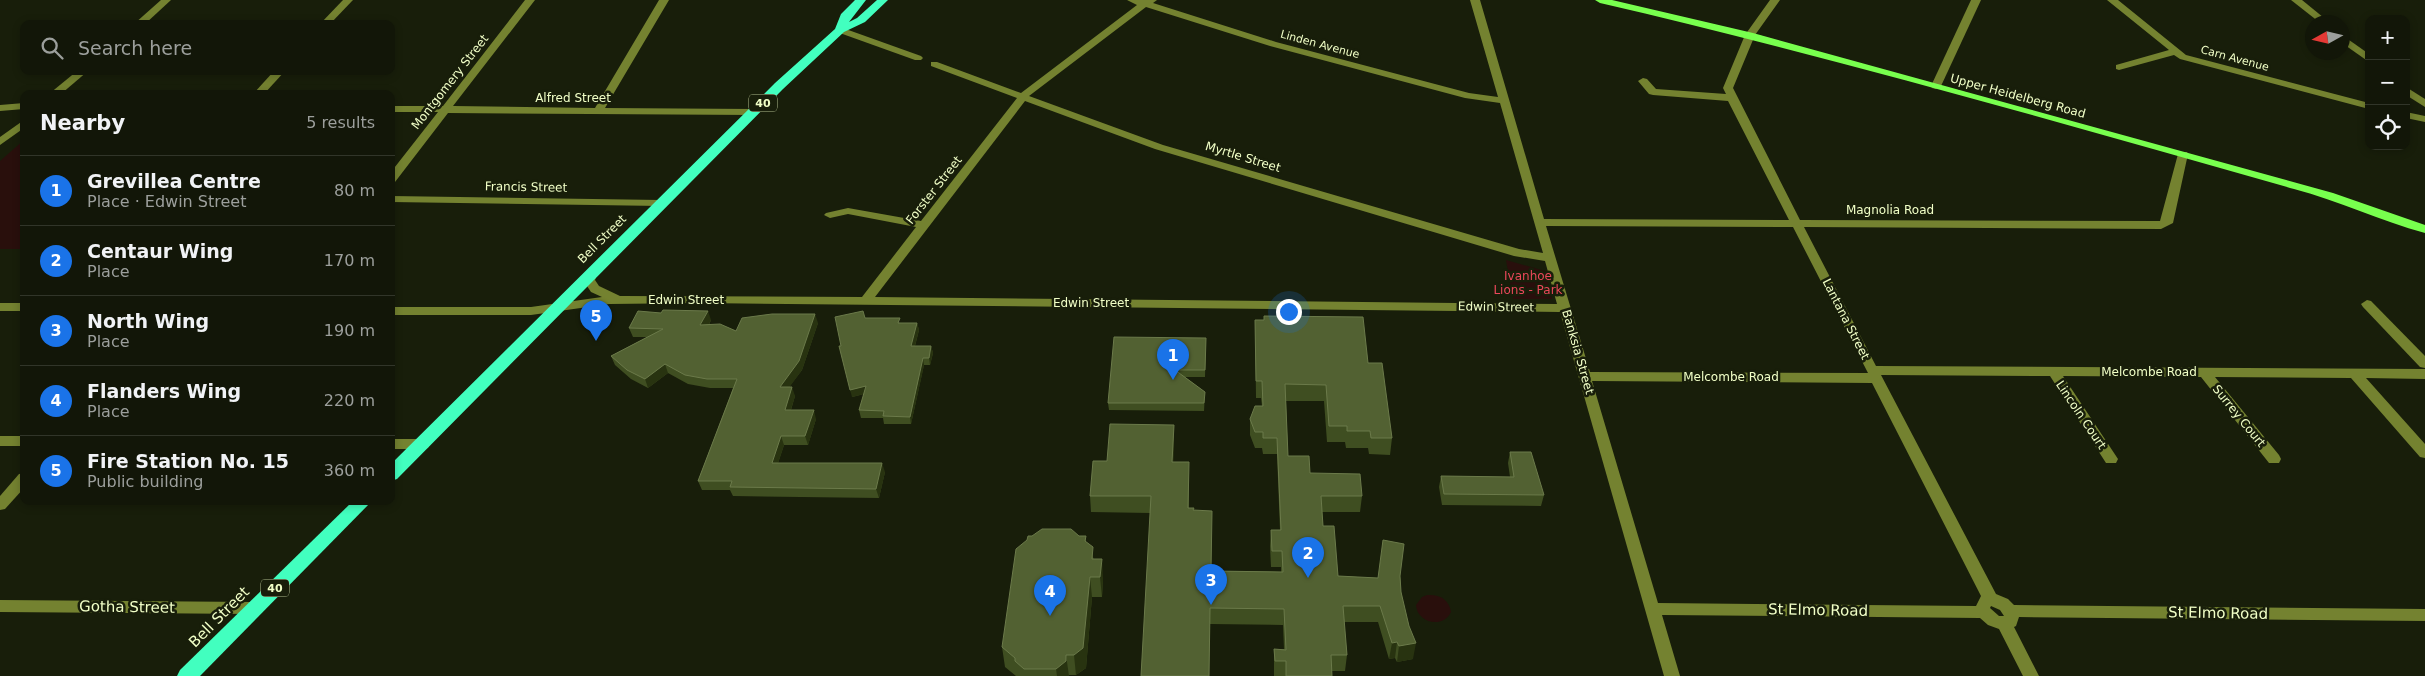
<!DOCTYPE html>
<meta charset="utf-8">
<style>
body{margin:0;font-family:"DejaVu Sans",sans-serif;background:#1f2316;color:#f1f3f6}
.controls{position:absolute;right:15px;top:15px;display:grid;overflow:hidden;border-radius:10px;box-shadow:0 2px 8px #0003}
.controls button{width:45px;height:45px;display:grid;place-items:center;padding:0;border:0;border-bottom:1px solid #313529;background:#121608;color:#f1f3f6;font:25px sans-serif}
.compass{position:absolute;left:2305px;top:15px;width:45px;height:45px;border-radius:50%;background:#121608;box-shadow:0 2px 8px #0003;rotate:262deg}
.you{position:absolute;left:1288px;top:311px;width:18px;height:18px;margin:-12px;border:4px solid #fff;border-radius:50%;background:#1a73e8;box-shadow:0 0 0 8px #1a73e833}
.badge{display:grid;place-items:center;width:32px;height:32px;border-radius:50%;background:#1a73e8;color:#fff;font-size:16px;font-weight:700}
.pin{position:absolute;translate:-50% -41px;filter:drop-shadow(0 1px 2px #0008)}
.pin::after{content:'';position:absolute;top:26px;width:18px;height:15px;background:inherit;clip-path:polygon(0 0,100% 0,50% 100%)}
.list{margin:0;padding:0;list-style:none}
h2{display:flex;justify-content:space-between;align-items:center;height:65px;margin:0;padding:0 20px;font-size:21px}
h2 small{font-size:16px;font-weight:400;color:#9c9f9c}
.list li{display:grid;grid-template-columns:32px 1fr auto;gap:15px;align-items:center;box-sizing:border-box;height:70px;padding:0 20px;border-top:1px solid #313529}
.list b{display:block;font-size:19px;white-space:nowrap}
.list p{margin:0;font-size:16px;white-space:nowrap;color:#9c9f9c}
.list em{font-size:16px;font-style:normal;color:#9c9f9c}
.icon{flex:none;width:28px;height:28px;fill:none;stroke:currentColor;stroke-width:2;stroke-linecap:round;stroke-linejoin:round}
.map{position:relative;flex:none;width:2425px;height:676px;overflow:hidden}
.search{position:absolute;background:#121608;box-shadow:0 2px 8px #0003;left:20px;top:20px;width:375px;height:55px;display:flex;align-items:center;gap:12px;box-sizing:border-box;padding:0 18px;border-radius:10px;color:#9c9f9c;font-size:19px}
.panel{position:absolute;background:#121608;box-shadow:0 2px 8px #0003;left:20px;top:90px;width:375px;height:415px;border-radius:10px}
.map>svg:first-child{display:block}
.green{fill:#290f0c}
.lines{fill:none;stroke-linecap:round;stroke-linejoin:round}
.minor{fill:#748230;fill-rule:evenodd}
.major{fill:#78ff4e;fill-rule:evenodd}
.highway{fill:#42ffbf;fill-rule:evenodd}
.wall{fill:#3f4e21}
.shaded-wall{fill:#283310}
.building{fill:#526132;stroke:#6b7a4a}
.labels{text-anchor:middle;stroke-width:5;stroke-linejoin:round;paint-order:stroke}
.far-street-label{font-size:11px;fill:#f1ffc7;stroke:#181e0a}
.shield{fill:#181e0a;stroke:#b0bc8e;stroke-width:1}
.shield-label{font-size:11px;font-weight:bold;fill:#f1ffc7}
.street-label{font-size:12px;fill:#f1ffc7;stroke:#181e0a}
.park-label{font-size:12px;fill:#ea485a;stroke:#181e0a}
.near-street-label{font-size:15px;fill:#f1ffc7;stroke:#181e0a}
</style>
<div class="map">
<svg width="2425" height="676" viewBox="0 0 2425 676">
<rect width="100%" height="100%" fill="#181e0a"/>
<g class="green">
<path d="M24,140V249H0V161Z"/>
<path d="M1506,260L1545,271L1552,299H1513Z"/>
<path d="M1427,595C1439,594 1449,599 1451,612C1443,629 1417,623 1416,605L1422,597Z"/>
</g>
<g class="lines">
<g class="minor">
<path d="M161,0H171L145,24H134Z"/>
<path d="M343,0H353L330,24H320Z"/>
<path d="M525,0H535L453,106L595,108L659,0H669L605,108L754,109L759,112L754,115L448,113L395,182L391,183V172L438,112H391V106H443Z"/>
<path d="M1127,0H1157L1153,3L1276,42L1469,93L1498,97L1470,0H1480L1544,219L1789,220L1728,101L1653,95L1649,94L1638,81L1643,78L1647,79L1656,89L1726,94L1723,88L1745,35L1770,0H1780L1755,35L1733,88L1800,220L2160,221L2178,154L2179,152H2187L2188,154L2173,223L2161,229L1804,227L1876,366L2425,369V379L2366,378L2425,444V458L2420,457L2351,378L2215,377L2279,455L2281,459L2279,463H2269L2201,377L2063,376L2118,459L2116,463H2106L2050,376L1881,375L1996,594L2008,599L2014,605L2425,609V621L2019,617L2016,626L2014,627L2039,676H2023L1999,629L1988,625L1980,618L1662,615L1680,676H1664L1560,312L699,303L609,304L531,315H391V307H531L602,297L591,292L583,280L588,269L592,268L598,272L595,280L599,286L620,296L862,297L916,227L848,214L830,218L824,215L826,213L848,208L921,221L1017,98L931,66V62H937L1021,93L1137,5ZM1146,7L1270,46L1465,98L1500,103L1543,253L1519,249L1163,145L1029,96ZM1025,101L1155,149L1514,256L1545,261L1557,304L875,297ZM1546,226L1793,227L1868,373L1590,372ZM1592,381L1872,383L1981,596L1976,606L1658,603ZM1991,606L2000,610L2004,616H1999L1990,608Z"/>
<path d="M1971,0H1981L1941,86L1936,89L1932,88L1931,86Z"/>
<path d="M2107,0H2118L2186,55L2369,103V109L2180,59L2174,55L2119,70L2116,69V65L2169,50Z"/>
<path d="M2291,0H2302L2329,22H2319Z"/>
<path d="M840,27L921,56L923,58L921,60H915L837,32V28Z"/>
<path d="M2342,35L2369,54V62L2342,43Z"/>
<path d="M77,71H88L61,94H49Z"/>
<path d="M274,71H285L264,94H253Z"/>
<path d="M2406,87L2425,99V107L2406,95Z"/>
<path d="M24,103V109L0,111V105Z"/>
<path d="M2406,112L2425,116V122L2406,118Z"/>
<path d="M24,120V128L0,145V137Z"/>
<path d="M391,196L661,200L667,203L661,206L391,202Z"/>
<path d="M2367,300L2371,301L2425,356V368L2420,367L2363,307L2361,304Z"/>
<rect x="0" y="303" width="24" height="8"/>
<rect x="0" y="436" width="24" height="10"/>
<path d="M391,439H423L428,440L430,444L428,448L423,449H391Z"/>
<path d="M24,473V488L5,509L0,510V496L19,474Z"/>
<path d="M0,600L254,602L259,604L262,608L259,612L254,614L0,612Z"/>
</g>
<path class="major" d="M1595,0H1612L1753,33L2333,193L2425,225V233C2381,221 2339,201 2294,189C2064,124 1833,57 1600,3Z"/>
<g class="highway">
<path d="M855,0H866L849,22L857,18L877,0H888L865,22L844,32L783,89L397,479L391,481V464L775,83L835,29L841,14Z"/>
<path d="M353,501H372L200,676H177L180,670Z"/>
</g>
</g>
<g class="wall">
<path d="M865,318L901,323H917L919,330L915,346H931L933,353L930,365H924L911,424H884L883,418H861L859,410L864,394L852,397Z"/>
<path d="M711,320L709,325L736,331L818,323L802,370L789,387L795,396L791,410L816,419L808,445H784L778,463L885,472L879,498L733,496L730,490H702L698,481L733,388H710L688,384L668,373L648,388L631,379L615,365L611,356L647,337H633L629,328Z"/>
<path d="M1255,320L1368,363L1392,438L1390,455L1369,454L1368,448H1346L1345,442H1327L1324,401H1286L1288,456L1310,473L1362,496L1360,512H1322L1323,526L1338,576L1377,578L1400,576L1401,592L1413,659L1397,662L1395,658L1389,659L1378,622H1344L1347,655L1345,671H1332V676H1274V649H1284L1283,625L1210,624L1150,513L1091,512L1090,496L1107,461L1174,425V441L1173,462L1189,478V508L1194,510L1211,571L1281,572V567H1271L1270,546L1271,530H1280L1277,454H1263L1262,448H1255L1250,435V419L1262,406L1261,398H1256Z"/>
<path d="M1206,338L1205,377H1185L1205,392L1204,411L1109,410L1108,403Z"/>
<path d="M1510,452L1544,495L1541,506L1442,505L1439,487L1441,476L1510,477L1508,463Z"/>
<path d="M1032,536H1086V542L1103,579L1102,597H1092L1086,668L1076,675H1069V676H1016L1005,667L1002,647Z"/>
</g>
<g class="shaded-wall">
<path d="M708,311L711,320L704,334L700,325Z"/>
<path d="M815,314L818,323L802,370L783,396L780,387Z"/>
<path d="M917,323L919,330L913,353L911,346Z"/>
<path d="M931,346L933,353L930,365L929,358Z"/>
<path d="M923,358L924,365L911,424L910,417Z"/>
<path d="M665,364L668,373L648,388L645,379Z"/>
<path d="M866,386L868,393L852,397L850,390Z"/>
<path d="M792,387L795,396L788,419L785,410Z"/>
<path d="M814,410L816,419L808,445L805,436Z"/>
<path d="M1174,425V441L1173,478L1172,462Z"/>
<path d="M781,436L784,445L775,472L772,463Z"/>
<path d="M1189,462V478L1188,524V508Z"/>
<path d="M882,463L885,472L879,498L876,489Z"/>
<path d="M1102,559L1103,579L1102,597L1100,577Z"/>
<path d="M1090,577L1092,597L1086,668L1076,675L1074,655Z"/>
<path d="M1397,642L1395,658L1389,659L1392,643Z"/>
<path d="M1416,643L1413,659L1397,662L1399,646Z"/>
<path d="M1066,655L1069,676H1057L1056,669Z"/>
</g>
<g class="building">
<path d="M663,310L708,311L700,325L720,324L736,331L742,318L772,314H815L799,361L780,387H792L785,410H814L805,436H781L772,463H882L876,489L730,487L732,481H698L737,379H707L685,375L665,364L645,379L627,370L611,356L663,329L629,328L638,311L661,313Z"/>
<path d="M863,311L865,318H900L898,323H917L911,346H931L929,358H923L910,417L883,416L884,411L859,410L866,386L850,390L839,346H841L835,317Z"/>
<path d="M1264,316L1363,317L1368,363H1382L1392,438H1371L1370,431H1347V426H1329L1326,385L1285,384L1288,456H1309L1310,473L1360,474L1362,496H1321L1323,526H1334L1338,576L1378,578L1383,540L1404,544L1400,576L1401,592L1409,626L1416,643L1399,646L1397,642L1392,643L1380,606H1343L1347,655H1331L1332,676H1286V661H1275L1274,649L1286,650L1284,609L1210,608L1209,676H1141L1151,496H1090L1093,461H1107L1110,424L1174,425L1172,462H1189L1188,508H1194L1193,510L1212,511L1211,571L1283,572L1282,551H1272L1271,530H1281L1277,438H1263V432H1255L1250,419L1255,406H1263L1262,381H1256L1255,320H1264Z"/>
<path d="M1114,337L1206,338L1205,370H1175L1205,392L1204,403H1108Z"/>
<path d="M1510,452H1531L1544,495L1444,494L1441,476L1514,477Z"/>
<path d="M1042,529H1071L1079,536H1086L1085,541L1093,547L1092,559H1102L1100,577H1090L1083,648L1074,655H1066V661L1056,669H1024L1015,661V658L1002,647L1016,549L1027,540L1028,536H1032Z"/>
</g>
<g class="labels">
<g class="far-street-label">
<text transform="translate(1320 44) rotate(15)" y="4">Linden Avenue</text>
<text transform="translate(2235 58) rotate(15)" y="4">Carn Avenue</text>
</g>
<g class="shield">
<rect x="749" y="94.5" width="28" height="17" rx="4"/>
<rect x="261" y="579.5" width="28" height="17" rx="4"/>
</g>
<g class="shield-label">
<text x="763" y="107">40</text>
<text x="275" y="592">40</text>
</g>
<g class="street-label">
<text transform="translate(450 82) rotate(-52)" y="4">Montgomery Street</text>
<text transform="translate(2018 96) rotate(15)" y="4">Upper Heidelberg Road</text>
<text x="573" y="102">Alfred Street</text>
<text transform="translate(1243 157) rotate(17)" y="4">Myrtle Street</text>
<text transform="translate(526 187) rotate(1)" y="4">Francis Street</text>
<text transform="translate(934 190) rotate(-52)" y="4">Forster Street</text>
<text x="1890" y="214">Magnolia Road</text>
<text transform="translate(602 239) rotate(-45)" y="4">Bell Street</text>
<text x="686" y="304">Edwin Street</text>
<text x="1091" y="307">Edwin Street</text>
<text transform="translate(1496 307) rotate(1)" y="4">Edwin Street</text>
<text transform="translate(1846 319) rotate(63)" y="4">Lantana Street</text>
<text transform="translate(1578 352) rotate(74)" y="4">Banksia Street</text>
<text x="2149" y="376">Melcombe Road</text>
<text x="1731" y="381">Melcombe Road</text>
<text transform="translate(2081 415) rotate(56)" y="4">Lincoln Court</text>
<text transform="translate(2239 416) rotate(51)" y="4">Surrey Court</text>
</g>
<g class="park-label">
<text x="1528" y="280">Ivanhoe<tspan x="1528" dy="14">Lions - Park</tspan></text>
</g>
<g class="near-street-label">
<text transform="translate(127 607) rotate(1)" y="5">Gotha Street</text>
<text transform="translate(1818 610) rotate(1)" y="5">St Elmo Road</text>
<text transform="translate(2218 613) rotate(1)" y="5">St Elmo Road</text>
<text transform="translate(219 617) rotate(-45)" y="5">Bell Street</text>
</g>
</g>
</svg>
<div class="controls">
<button>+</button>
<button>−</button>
<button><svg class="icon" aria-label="locate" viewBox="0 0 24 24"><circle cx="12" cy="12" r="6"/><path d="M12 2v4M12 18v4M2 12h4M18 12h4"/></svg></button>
</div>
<svg class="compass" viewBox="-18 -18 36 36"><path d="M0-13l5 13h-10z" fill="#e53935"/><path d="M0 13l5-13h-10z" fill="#9c9f9c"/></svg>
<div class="you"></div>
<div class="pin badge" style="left:1173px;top:380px">1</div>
<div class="pin badge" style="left:1308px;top:578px">2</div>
<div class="pin badge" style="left:1211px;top:605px">3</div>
<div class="pin badge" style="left:1050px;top:616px">4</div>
<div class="pin badge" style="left:596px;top:341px">5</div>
<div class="search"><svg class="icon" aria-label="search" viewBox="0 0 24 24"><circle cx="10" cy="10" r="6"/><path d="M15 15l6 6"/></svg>Search here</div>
<section class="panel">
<h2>Nearby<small>5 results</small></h2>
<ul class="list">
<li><span class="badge">1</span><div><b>Grevillea Centre</b><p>Place · Edwin Street</p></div><em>80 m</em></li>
<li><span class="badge">2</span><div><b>Centaur Wing</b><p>Place</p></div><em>170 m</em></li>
<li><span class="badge">3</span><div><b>North Wing</b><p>Place</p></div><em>190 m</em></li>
<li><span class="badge">4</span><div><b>Flanders Wing</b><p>Place</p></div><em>220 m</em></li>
<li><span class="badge">5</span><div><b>Fire Station No. 15</b><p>Public building</p></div><em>360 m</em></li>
</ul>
</section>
</div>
